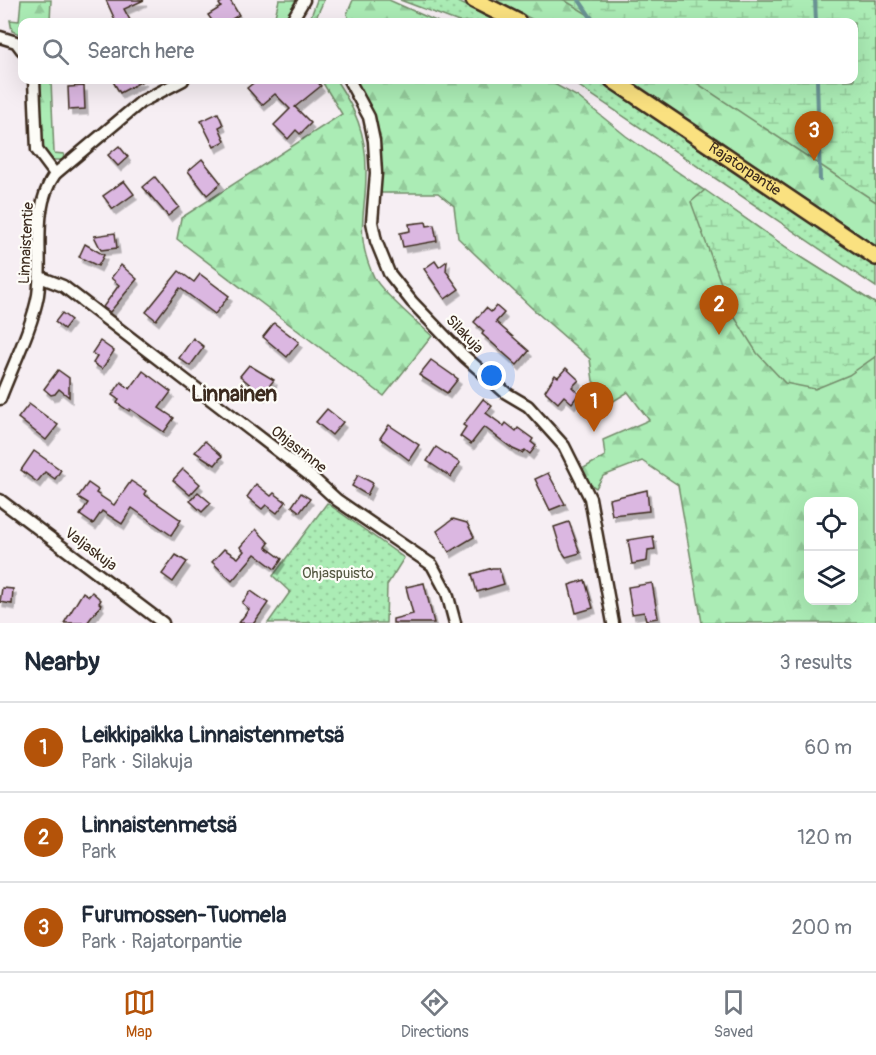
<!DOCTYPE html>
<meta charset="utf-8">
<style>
body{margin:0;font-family:Pangolin,sans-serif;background:#f2f2f3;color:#1f2937}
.controls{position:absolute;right:18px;bottom:18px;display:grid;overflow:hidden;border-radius:12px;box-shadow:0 6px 24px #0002}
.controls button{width:54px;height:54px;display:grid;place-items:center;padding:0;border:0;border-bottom:2px solid #e0e1e3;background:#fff;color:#1f2937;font:30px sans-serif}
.you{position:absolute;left:492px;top:376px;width:21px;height:21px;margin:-15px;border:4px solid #fff;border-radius:50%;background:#1a73e8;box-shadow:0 0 0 9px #1a73e833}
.badge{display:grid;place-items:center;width:39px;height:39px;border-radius:50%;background:#b45309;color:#fff;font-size:20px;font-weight:700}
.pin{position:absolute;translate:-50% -50px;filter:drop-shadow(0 2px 3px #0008)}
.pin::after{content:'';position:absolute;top:32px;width:21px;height:18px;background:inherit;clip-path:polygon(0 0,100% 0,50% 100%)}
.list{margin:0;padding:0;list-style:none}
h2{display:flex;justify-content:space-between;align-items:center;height:78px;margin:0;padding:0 24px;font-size:26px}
h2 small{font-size:20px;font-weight:400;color:#747a83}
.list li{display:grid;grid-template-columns:39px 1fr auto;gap:18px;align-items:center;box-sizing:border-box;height:90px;padding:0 24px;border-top:2px solid #e0e1e3}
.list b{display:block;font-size:22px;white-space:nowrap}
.list p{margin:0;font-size:20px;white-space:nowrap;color:#747a83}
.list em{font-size:20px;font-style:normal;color:#747a83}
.icon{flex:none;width:33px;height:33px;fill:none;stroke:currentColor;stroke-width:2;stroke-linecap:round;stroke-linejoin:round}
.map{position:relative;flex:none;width:876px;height:623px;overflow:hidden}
.search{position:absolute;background:#fff;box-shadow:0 6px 24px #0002;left:18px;right:18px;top:18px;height:66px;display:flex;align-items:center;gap:15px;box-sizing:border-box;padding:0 21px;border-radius:12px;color:#747a83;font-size:22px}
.sheet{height:348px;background:#fff}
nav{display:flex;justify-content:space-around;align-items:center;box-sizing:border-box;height:84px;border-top:2px solid #e0e1e3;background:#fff;font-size:16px;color:#747a83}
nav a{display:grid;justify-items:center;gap:3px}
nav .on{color:#b45309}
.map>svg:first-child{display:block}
.grass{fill:url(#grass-dots);stroke:#738b6a;stroke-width:1.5}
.forest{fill:url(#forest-firs);stroke:#738b6a;stroke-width:1.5;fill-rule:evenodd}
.wetland{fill:url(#wetland-marsh);stroke:#738b6a;stroke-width:1.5}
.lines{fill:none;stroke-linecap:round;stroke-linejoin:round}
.stream{stroke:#6a9394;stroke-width:4}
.building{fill:#dbb7e1;stroke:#3b2a1e;stroke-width:1.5;filter:url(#shadow)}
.street-casing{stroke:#3b2a1e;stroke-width:15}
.primary-casing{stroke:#3b2a1e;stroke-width:20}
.street{stroke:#fdfcf7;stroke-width:10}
.primary{stroke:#fae180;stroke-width:15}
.labels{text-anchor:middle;stroke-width:4.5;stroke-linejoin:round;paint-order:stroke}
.street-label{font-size:15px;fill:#3b2a1e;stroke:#fdfcf7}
.park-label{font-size:15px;fill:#575a44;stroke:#fdfcf7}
.district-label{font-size:21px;font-weight:bold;fill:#3b2a1e;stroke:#fdfcf7}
</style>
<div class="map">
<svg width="876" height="623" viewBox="0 0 876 623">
<defs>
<pattern id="grass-dots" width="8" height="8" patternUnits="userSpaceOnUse" patternTransform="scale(1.5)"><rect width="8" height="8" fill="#abecb5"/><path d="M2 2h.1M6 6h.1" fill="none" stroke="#94cb9b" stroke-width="1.8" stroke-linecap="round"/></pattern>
<pattern id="forest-firs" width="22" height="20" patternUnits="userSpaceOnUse" patternTransform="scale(1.5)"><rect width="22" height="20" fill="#abecb5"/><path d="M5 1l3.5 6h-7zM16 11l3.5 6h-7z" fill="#94cb9b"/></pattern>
<pattern id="wetland-marsh" width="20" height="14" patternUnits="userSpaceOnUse" patternTransform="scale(1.5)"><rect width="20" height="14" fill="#abecb5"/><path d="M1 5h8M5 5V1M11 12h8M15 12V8" fill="none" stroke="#94cb9b"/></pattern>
<filter id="shadow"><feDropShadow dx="3" dy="5.5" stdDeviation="0" flood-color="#0004"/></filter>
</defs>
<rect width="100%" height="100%" fill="#f6eef3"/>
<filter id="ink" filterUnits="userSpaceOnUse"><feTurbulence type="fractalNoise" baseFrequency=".0167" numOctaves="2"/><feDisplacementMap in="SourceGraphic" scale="12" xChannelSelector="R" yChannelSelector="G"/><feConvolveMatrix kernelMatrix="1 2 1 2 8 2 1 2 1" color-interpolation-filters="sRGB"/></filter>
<g filter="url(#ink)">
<g class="grass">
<path d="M317,0H324L316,18L324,22H309Z"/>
<path d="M400,0H454L501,22H459Z"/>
<path d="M570,80H598L876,267V287Z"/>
<path d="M327,503L404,558L387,585L386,623H268L290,592L273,576Z"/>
</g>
<g class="forest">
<path d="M21,0H51L50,22H22V35L12,31L10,20L19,21Z"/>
<path d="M279,0H298L282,22L277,21L275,16Z"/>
<path d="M353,0H389L438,22H350L347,14Z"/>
<path d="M495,0H876V246L630,80H854V22H537Z"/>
<path d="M39,80H51L54,153L64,154L63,160H53L41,151Z"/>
<path d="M321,80H336C355,109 366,133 366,169C367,212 353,233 374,277C381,292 418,323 432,336L384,396L177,239L181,218L342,114Z"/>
<path d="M356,80L383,82L385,80H547L578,97L626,136L793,252L876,304V623H702L678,485L642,461L603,476L596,488L588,483L582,469L605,456L603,440L649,420L628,392L612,402L593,381L590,359L535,311L458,238L454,206L438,193H381C380,143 378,125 356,80ZM808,502H854V600H808Z"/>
</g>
<g class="wetland">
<path d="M564,0H876V202L692,80H854V22H600Z"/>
<path d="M705,190L793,252L876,304V356L849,375L815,389L785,383L757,353L732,313L691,202Z"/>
</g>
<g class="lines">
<g class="stream">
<path d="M579,0L594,22"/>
<path d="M815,0L816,22"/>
<path d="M817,80L820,180"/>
</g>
</g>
<g class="building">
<path d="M106,0H144L124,9L131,22H116Z"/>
<path d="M225,0H230L239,15L227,22H213L208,15L221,7L219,4Z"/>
<path d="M112,80H144L120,93Z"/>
<path d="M257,80H316L321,86L295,107L311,123L300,134L296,130L288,139L274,125L290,109L275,94L262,105L247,88Z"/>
<path d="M84,86L85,109L69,110L68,87Z"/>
<path d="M218,113L223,125L219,127L225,141L214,147L201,121Z"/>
<path d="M119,146L128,157L118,166L108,155Z"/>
<path d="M202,159L221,183L207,195L188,171Z"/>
<path d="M155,177L179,207L168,216L143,187Z"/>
<path d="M124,181L134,194L113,209L103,196Z"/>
<path d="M426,222L427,226L434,225L437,241L403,247L400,233L410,231L409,224Z"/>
<path d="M115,233L117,248L101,250L94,236Z"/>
<path d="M85,244L104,255L98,266L79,257Z"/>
<path d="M435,261L439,267L447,261L446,271L459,289L445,299L424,269Z"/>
<path d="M121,265L137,279L110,312L103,307L119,285L111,278Z"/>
<path d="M179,271L194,282L200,274L229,296L215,314L180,288L156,320L146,312Z"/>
<path d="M496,306L504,313L496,322L529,351L517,365L482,334L484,331L474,322L486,308L491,312Z"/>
<path d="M62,313L71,320L64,329L55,322Z"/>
<path d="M274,323L299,342L287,357L263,337Z"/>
<path d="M193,338L204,347L190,366L179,358Z"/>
<path d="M100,341L114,351L102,369L93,363L97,357L92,353Z"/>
<path d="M431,360L458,379L447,393L419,375Z"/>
<path d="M249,365L274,380L262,395L240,376Z"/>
<path d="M566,368L579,380L572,387L579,394L572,403L564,396L558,403L545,391L555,375L558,377Z"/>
<path d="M58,370L69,378V397L59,389L55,394L51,395L44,389Z"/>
<path d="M143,371L171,392L159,408L174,418L164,432L130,409L129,411L117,403L119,400L112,395L121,382L130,389Z"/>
<path d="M483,399L492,406L486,413L504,426L506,423L516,431L518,428L533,439L531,442L536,446L530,454L525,450L522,453L513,449L484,427L471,444L460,436L466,427L463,425Z"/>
<path d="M29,404L58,425L46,440L18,418Z"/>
<path d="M327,409L343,422L332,435L316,422Z"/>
<path d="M389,425L419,445L409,460L380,438Z"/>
<path d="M205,441L222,456L215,465L195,452Z"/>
<path d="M436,447L460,463L451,477L427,461Z"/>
<path d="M34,451L61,470L55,479L45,472L37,482L21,470Z"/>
<path d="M183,469L200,484L190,495L173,480Z"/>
<path d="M548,473L565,504L550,510L535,479Z"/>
<path d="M358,475L373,483L367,495L352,486Z"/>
<path d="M131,481L146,491L144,494L181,520L171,535L132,508L122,524L102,511L93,524L80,515L88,503L78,497L88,483L98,490L96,493L114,505Z"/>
<path d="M256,484L271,496L274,493L286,502L277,513L266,505L262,509L247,497Z"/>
<path d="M647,490L649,511L612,515L609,499Z"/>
<path d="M198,492L211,503L202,512L190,501Z"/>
<path d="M301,493L310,499L300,512L292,506Z"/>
<path d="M453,519L467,523L474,537L449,552L437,531Z"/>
<path d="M569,522L580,553L566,557L561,550L554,527Z"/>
<path d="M256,529L269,543L266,547L282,559L275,569L255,554L232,581L212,562L224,549L238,558L244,551L240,547Z"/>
<path d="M653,536L655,549L648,550L647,561L632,564L628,540Z"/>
<path d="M176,555L187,562L173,582L162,574Z"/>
<path d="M492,568H499L504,584L477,592L472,574Z"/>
<path d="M585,580L593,608L576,613L569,585Z"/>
<path d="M424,583L434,623H393V619L413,614L406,587Z"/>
<path d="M652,583L658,618L646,620L644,612L632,614L628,587Z"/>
<path d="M2,588L13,589L12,604L0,602Z"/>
<path d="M251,591L268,603L254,623H239L249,609L242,603Z"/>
<path d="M83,592L89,596L92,592L101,600L99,603L101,605L87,623H64Z"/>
</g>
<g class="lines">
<g class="street-casing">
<g id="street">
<path d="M291,22L304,0"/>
<path d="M0,37L16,42L22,50"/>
<path d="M34,80L37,150L55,174"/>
<path d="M349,80L369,117L374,141L376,173L372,222L376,241L389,273L412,302L464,356L506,393L528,406L564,446L590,498L613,623"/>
<path d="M40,277L63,286L313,478L337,500L432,565L447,593L455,623"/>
<path d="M0,399C12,367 32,328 38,295C44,254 30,210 55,174L141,102L183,80"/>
<path d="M0,500L163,623"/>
</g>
</g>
<g class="primary-casing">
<g id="primary">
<path d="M474,0L518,22"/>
<path id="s1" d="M613,80L876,257"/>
</g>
</g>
<use href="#street" class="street"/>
<use href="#primary" class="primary"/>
</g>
</g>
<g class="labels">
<g class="street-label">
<text dy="5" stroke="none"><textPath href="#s1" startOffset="159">Rajatorpantie</textPath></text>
<text transform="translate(26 243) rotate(-87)" y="5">Linnaistentie</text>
<text transform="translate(465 334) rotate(46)" y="5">Silakuja</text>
<text transform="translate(299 449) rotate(38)" y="5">Ohjasrinne</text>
<text transform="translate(91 549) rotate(37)" y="5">Valjaskuja</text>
</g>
<g class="park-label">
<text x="338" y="578">Ohjaspuisto</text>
</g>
<g class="district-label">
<text x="234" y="401">Linnainen</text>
</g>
</g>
</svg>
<div class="controls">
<button><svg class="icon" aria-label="locate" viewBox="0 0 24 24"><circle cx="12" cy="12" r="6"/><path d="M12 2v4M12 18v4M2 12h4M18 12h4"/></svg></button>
<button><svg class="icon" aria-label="layers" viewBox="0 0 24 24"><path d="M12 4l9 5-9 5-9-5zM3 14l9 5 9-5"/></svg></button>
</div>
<div class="you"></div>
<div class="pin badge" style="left:594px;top:432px">1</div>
<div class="pin badge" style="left:719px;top:335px">2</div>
<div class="pin badge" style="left:814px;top:161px">3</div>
<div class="search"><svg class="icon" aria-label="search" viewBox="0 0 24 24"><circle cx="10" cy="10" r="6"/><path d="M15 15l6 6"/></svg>Search here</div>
</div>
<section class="sheet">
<h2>Nearby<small>3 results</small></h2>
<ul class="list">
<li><span class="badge">1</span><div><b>Leikkipaikka Linnaistenmetsä</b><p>Park · Silakuja</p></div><em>60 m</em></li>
<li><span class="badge">2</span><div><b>Linnaistenmetsä</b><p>Park</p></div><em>120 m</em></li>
<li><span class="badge">3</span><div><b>Furumossen-Tuomela</b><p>Park · Rajatorpantie</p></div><em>200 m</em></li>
</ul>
</section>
<nav>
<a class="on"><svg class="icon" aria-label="map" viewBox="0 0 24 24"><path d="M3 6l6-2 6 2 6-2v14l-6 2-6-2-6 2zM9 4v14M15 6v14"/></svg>Map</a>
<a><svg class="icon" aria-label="directions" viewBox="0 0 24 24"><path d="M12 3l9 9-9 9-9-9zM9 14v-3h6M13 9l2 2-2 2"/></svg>Directions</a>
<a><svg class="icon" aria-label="saved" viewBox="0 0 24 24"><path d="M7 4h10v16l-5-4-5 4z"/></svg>Saved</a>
</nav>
